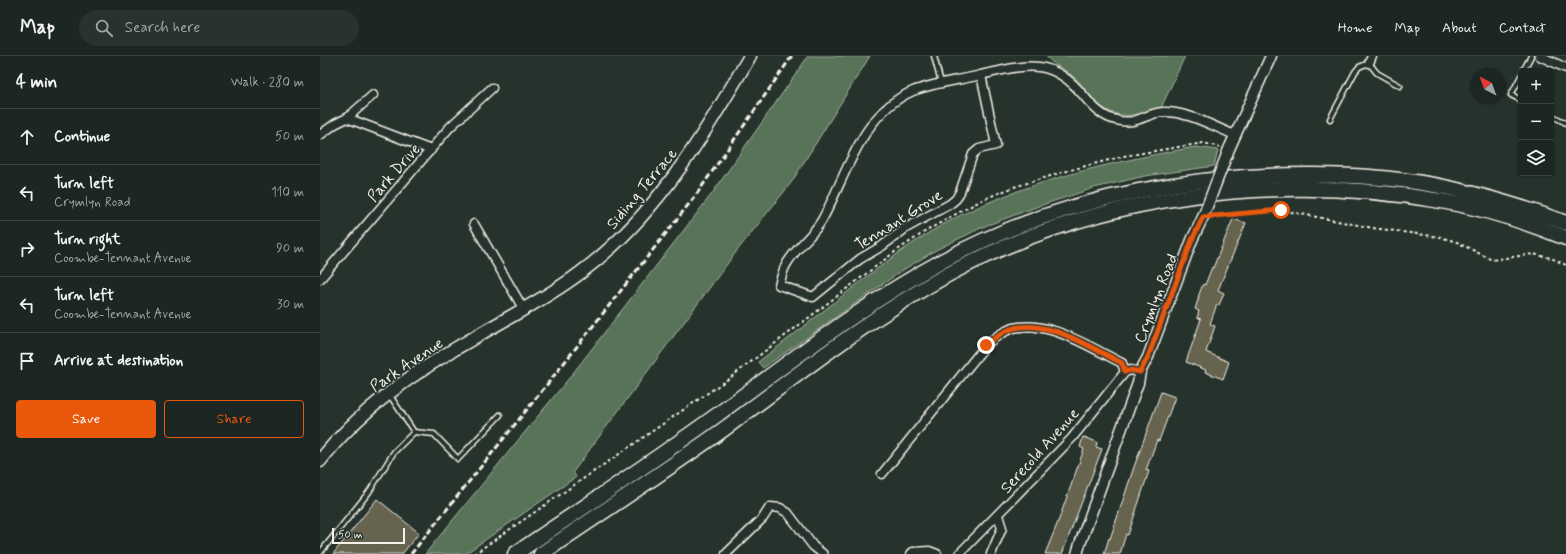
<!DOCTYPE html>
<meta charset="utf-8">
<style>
body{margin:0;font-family:Mynerve,sans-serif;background:#29322f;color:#f1f3f6}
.controls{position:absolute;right:12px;top:12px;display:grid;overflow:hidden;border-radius:4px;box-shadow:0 1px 3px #0004}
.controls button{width:36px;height:36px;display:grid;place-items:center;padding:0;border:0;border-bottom:1px solid #3a4340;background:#1c2622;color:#f1f3f6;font:20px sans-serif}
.compass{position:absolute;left:1150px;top:12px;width:36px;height:36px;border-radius:50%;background:#1c2622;box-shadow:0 1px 3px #0004;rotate:319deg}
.scale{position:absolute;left:12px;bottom:10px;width:73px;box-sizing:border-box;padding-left:4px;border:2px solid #f4f1e8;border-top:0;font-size:11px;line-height:14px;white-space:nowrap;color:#f4f1e8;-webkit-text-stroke:3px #26332d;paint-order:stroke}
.stop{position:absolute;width:12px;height:12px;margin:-9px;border:3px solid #ea580c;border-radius:50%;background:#fff}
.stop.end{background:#ea580c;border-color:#fff;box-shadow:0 1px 4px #0008}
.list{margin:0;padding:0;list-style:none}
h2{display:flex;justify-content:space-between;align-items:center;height:52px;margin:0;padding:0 16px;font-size:17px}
h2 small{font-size:13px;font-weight:400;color:#a0a5a5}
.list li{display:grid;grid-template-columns:26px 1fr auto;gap:12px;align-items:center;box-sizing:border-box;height:56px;padding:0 16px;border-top:1px solid #3a4340}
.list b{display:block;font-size:15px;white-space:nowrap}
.list p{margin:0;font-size:13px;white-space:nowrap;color:#a0a5a5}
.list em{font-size:13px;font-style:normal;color:#a0a5a5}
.actions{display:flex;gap:8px;padding:12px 16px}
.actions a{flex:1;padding:9px 0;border:1px solid #ea580c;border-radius:4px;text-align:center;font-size:14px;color:#ea580c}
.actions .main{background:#ea580c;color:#fff}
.icon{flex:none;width:22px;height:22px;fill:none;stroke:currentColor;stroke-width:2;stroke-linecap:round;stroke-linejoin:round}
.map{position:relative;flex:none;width:1246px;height:498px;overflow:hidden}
header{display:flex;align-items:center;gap:24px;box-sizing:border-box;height:56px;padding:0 20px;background:#1c2622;border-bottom:1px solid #3a4340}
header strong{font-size:19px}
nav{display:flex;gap:22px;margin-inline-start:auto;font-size:14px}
.search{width:280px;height:36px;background:#29322f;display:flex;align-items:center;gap:10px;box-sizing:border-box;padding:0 14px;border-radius:22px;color:#a0a5a5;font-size:15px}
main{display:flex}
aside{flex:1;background:#1c2622}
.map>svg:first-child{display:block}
.green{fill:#597358;stroke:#a6b2a0}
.building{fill:#66634f;stroke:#f4f1e8}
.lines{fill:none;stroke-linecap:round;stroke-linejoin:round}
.service-casing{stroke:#f4f1e8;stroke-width:7}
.minor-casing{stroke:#f4f1e8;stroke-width:11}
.tertiary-casing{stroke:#f4f1e8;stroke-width:13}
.primary-casing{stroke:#f4f1e8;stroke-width:15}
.motorway-casing{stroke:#f4f1e8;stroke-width:17}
.path{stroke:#f4f1e8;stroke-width:2;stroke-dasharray:3 3;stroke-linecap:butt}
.service{stroke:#26332d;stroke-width:4}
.minor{stroke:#26332d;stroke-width:8}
.tertiary{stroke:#26332d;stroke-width:10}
.primary{stroke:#26332d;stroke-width:12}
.motorway{stroke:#26332d;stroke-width:14}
.rail{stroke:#f4f1e8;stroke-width:3;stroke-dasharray:6 3;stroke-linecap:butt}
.tertiary-bridge-casing{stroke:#f4f1e8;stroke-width:13;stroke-linecap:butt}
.tertiary-bridge{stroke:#26332d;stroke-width:10}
.route{stroke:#ea580c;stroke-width:5}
.labels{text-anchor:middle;stroke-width:3.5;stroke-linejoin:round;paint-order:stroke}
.street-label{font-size:16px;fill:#f4f1e8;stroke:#26332d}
</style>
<header>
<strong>Map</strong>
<div class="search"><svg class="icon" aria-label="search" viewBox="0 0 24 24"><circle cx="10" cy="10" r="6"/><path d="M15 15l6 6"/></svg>Search here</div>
<nav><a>Home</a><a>Map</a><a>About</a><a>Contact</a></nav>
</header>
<main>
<aside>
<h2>4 min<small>Walk · 280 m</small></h2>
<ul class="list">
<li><svg class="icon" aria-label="ahead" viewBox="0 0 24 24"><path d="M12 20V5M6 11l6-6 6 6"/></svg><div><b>Continue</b></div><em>50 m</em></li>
<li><svg class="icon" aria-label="left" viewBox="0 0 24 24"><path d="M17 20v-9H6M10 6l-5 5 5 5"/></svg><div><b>Turn left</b><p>Crymlyn Road</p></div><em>110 m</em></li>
<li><svg class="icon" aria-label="right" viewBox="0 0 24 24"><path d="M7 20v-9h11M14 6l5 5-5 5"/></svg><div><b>Turn right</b><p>Coombe-Tennant Avenue</p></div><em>90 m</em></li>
<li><svg class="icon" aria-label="left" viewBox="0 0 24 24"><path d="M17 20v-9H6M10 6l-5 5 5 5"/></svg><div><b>Turn left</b><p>Coombe-Tennant Avenue</p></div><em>30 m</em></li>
<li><svg class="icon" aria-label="arrive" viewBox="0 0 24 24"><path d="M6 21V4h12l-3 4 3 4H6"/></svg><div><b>Arrive at destination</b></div></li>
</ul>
<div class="actions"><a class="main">Save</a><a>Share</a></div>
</aside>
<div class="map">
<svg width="1246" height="498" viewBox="0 0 1246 498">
<rect width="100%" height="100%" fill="#26332d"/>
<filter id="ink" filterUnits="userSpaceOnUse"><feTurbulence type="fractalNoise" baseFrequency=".025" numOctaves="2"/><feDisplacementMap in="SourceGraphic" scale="8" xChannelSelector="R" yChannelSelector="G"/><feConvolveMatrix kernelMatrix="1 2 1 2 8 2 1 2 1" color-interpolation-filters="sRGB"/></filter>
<g filter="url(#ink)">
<g class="green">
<path d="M488,0H550L471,127L416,196L253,416L256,421L145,498H105L250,321L391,139L478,15Z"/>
<path d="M726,0H865L841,52C822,58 801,65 782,51C772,44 762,27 750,18C742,12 733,9 726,0Z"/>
<path d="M875,91L898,94L894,110L825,120L774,132L719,150L665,170L616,194L583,214L443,312L438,306C468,283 497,260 526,237C560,210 595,183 633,163C709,124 792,106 875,91Z"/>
</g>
<g class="building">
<path d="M913,163L926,167L898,234L904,237L899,249L897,248L890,268L895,270L886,296L909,306L903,323L885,316L886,314L866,306L881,263L877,262L879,255L875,253L879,241H878L883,228L885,229L892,211L893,212Z"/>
<path d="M841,336L855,341L839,385L837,384L826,414L829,415L808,479L806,478L800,498H784L789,482L790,483L814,411Z"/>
<path d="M763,381L777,386L776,391L782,393L742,498H725L738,466L764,393L760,391Z"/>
<path d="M57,443L99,477L82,498H13Z"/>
</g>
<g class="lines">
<g class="service-casing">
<g id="service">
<path d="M614,0L621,27"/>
<path d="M1203,15L1211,0"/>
<path d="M1201,20L1191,39L1201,44"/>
<path d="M1231,59L1246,67"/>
<path d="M1010,63L1035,16L1039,11L1049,7L1057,17L1080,30"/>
<path d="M94,376L114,378L138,403L180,359"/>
<path d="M0,497L49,436L74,396L94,376L69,338"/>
</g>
</g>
<g class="minor-casing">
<g id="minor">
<path d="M1220,0L1246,12"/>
<path d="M1049,7L1052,0"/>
<path d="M661,19L676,89L659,93L653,98L640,136L636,143L630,148L586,172L562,190L540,203L493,241L459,229C461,223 462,217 465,211C472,195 493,180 502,164C527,119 541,57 593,35C613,27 640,24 661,19Z"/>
<path d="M661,19C705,9 731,0 763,39C772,50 782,61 796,64C816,70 826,57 843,56C867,55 892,70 915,79"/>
<path d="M27,62L111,94"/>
<path d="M0,79L15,68L27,62L53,39"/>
<path d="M154,168L204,254"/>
<path d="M0,223L130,71L172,32"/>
<path d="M562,418L666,289C672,284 679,278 686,275C721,258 771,292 802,307L805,316"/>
<path d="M406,498L443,462L450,451L460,452L468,457L493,490L503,498"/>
<path d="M591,498L593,496L609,495L617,498"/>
<path d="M639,498L752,382L805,316L811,314L820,316"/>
<path d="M671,498L682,472L678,459"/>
</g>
</g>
<g class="tertiary-casing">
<g id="tertiary">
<path d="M909,93L951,0"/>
<path d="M757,498L760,488L818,327L820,316L828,301L872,184L883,161"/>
</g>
</g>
<g class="primary-casing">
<path id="primary" d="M0,405C40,353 96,315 152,283C188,261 226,243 260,217C335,162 384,79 430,0"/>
</g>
<g class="motorway-casing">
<g id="motorway">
<path d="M195,498C262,452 331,407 397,359C471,305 543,248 624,204C736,144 862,119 989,119C1036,119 1083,122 1129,132C1169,141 1208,153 1246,167"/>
<path d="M221,498C282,456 344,416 404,373C477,319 549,262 629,218C776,138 957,116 1121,145C1164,152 1206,166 1246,182"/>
</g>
</g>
<g class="path">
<path d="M893,160L961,154L1053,172L1120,181L1137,186L1172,204L1213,198L1231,202L1246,209"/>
<path d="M154,498L411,321L576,195L606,175L636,158L664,143L694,131L747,115L804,100L883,87L900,91"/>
</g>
<use href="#service" class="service"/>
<use href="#minor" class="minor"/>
<use href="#tertiary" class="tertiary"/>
<use href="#primary" class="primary"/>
<use href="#motorway" class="motorway"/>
<path class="rail" d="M91,498L229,326L376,139L472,0"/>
<g class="tertiary-bridge-casing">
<path id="tertiary-bridge" d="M883,161L909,93"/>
</g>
<use href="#tertiary-bridge" class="tertiary-bridge"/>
</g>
</g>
<g class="lines" filter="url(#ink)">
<path class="route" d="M666,289C672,284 679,278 686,275C721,258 771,292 802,307L805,316L811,314L820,316L828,301L872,184L883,161L961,154"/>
</g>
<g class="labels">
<g class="street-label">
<text transform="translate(73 116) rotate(-49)" y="6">Park Drive</text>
<text transform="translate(321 132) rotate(-50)" y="6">Siding Terrace</text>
<text transform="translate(578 163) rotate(-32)" y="6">Tennant Grove</text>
<text transform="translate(835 242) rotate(-69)" y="6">Crymlyn Road</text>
<text transform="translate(86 308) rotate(-34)" y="6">Park Avenue</text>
<text transform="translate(719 394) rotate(-48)" y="6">Serecold Avenue</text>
</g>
</g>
</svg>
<div class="controls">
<button>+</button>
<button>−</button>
<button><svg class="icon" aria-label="layers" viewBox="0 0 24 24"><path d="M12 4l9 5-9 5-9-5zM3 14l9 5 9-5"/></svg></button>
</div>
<svg class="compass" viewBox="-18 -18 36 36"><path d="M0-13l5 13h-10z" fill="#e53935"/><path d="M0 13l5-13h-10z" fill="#a0a5a5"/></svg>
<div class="scale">50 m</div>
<div class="stop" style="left:961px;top:154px"></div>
<div class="stop end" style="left:666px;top:289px"></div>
</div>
</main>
